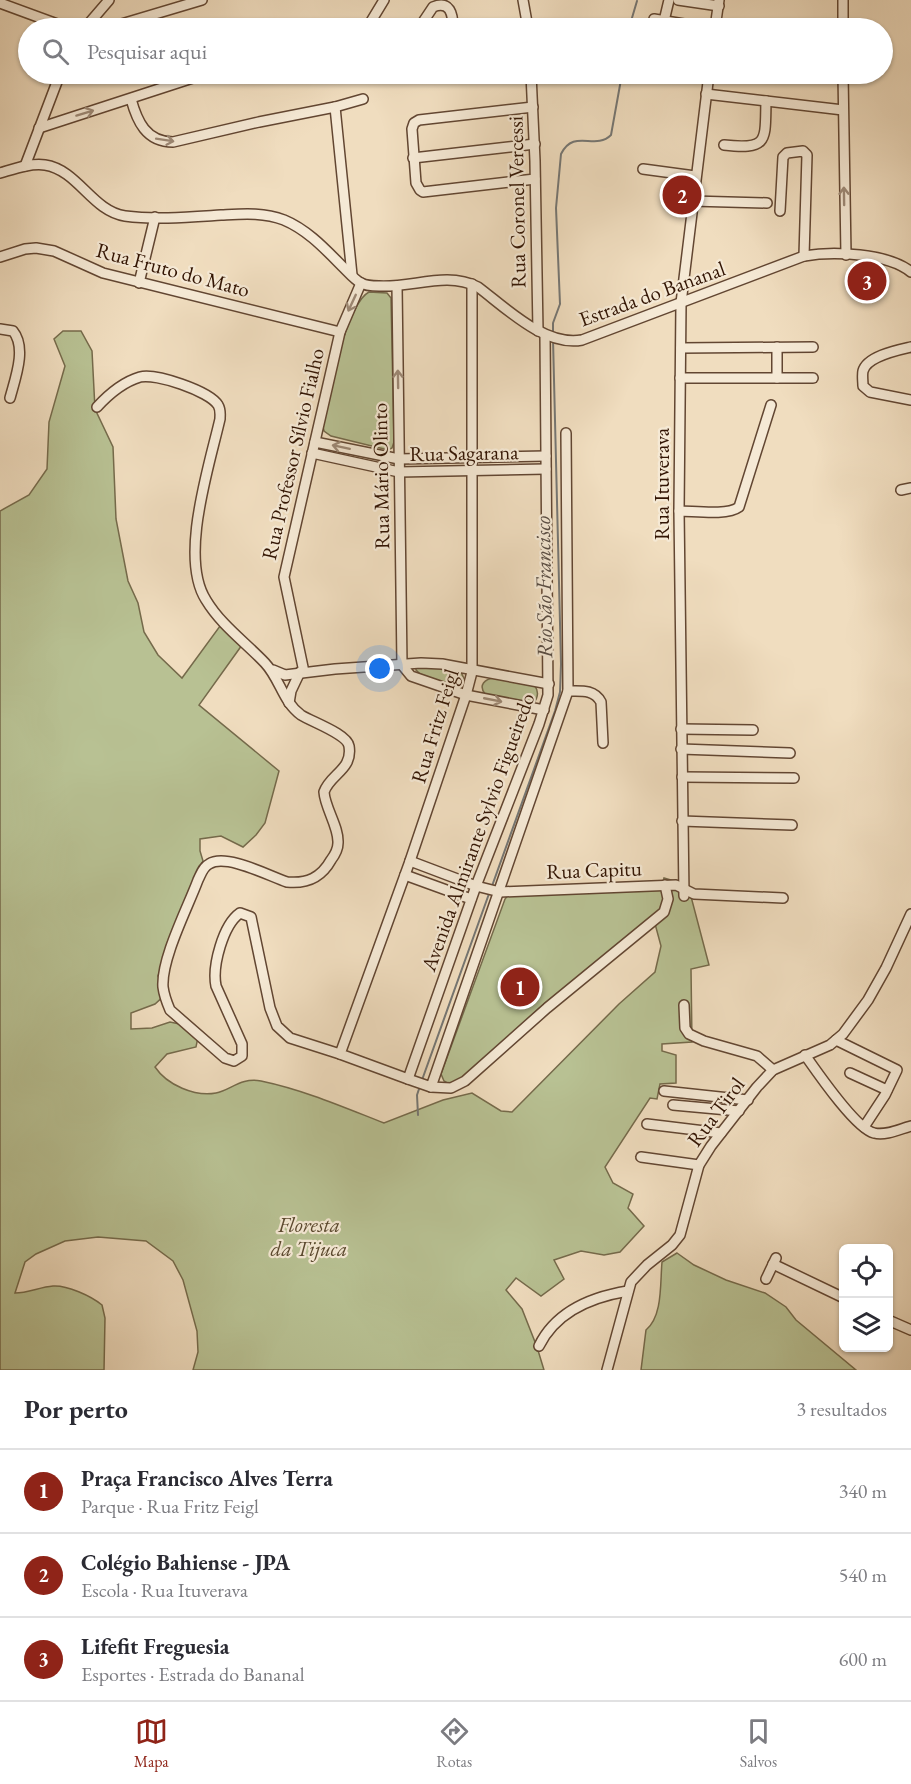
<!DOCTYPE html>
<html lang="pt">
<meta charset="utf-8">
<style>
body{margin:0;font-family:"EB Garamond",serif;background:#f7f7f7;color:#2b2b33}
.controls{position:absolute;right:18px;bottom:18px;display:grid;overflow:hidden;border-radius:9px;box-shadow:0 2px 4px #0004}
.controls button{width:54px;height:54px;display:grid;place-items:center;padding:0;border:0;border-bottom:2px solid #e1e1e2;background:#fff;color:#2b2b33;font:30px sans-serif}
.you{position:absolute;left:380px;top:669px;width:21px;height:21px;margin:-15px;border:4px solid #fff;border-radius:50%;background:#1a73e8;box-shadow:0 0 0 9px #1a73e833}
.badge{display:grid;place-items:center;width:39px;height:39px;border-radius:50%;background:#8f2418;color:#fff;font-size:20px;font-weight:700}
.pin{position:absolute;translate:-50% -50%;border:3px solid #fff;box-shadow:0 2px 6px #0006}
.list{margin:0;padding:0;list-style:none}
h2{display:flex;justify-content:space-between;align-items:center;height:78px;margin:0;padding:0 24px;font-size:26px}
h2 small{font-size:20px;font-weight:400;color:#7c7c81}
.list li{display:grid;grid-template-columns:39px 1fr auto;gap:18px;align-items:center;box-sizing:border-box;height:84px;padding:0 24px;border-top:2px solid #e1e1e2}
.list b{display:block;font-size:22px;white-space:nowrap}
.list p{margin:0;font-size:20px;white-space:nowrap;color:#7c7c81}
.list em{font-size:20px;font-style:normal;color:#7c7c81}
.icon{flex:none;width:33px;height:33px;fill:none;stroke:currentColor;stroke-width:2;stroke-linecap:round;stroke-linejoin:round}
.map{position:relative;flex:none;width:911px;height:1370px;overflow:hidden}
.search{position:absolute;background:#fff;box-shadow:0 2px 4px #0004;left:18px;right:18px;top:18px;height:66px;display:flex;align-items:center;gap:15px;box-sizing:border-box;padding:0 21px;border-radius:33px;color:#7c7c81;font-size:22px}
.sheet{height:330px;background:#fff}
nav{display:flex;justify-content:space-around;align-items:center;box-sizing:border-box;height:84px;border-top:2px solid #e1e1e2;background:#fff;font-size:16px;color:#7c7c81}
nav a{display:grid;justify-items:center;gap:3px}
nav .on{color:#8f2418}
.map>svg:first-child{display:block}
.green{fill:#b8c193;stroke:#756a4b;stroke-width:1.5}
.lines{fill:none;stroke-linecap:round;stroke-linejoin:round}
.stream{stroke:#757673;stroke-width:2}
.minor-casing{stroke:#624632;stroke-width:12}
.minor{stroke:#f5e9d5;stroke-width:9}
.oneway{stroke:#9d8976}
.labels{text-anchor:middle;stroke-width:4.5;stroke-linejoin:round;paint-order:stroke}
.street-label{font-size:21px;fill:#321403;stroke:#f5e9d5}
.park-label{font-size:21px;font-style:italic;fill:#5a482e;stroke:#f5e9d5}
.water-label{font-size:22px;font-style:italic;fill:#594d44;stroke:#f5e9d5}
</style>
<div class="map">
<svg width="911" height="1370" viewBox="0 0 911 1370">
<rect width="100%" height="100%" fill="#f0ddbf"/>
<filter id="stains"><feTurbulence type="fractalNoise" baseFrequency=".00333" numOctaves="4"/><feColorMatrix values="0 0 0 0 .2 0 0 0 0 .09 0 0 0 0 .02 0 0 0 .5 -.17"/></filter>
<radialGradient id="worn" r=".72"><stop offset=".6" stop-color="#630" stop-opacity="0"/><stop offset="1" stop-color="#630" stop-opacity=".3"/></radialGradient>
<g class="green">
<path d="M369,292L387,293L391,298L394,442L392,448L388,450L331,436L324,431L323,427C325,401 347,303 369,292Z"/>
<path d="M63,331H81L92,351L95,409L113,447L116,519L128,581L138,603L144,632L158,655L182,678L220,626L242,645L199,705L279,771L265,823L256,835L243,847L221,836L200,839V851L203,861L191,888L158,976L166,994L155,1004L131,1013V1029L152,1028L170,1022L189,1026L198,1037L196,1047L167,1054L155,1067C167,1085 195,1097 216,1093C231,1090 241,1077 261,1081C304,1090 343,1107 384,1123L443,1100L472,1093L501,1111L512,1112L619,1004L655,972L661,946L654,920L545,1003L475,1069L456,1083L449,1084L444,1081L441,1074L505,899L509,894L661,890L664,878L688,885L709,965L691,969L692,1042L662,1044V1051L676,1055V1083L660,1084L657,1099L650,1098L605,1167L613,1183L633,1194L628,1208L644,1226L620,1252L604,1255L581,1251L554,1260L564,1279L541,1296L516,1278L506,1290L522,1309L537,1347L544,1370H193L198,1352L197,1331L183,1280L173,1261L146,1241L98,1237L65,1241L36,1254L25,1262L15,1293C28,1293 40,1287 53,1286C67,1285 91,1296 102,1305L105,1318L104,1370H0V511L29,495L47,469L49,422L65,366L54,339Z"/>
<path d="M420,664L461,672L465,681L462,685C450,687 424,680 416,670V667Z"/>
<path d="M494,678L535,686C539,692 538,698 533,704L485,694C478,685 485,679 494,678Z"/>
<path d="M677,1253L694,1265L726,1280L765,1293L786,1307L796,1320L856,1370H641L646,1330C663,1316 660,1283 662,1262Z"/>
</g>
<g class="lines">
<g class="stream">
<path d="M629,28L637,1"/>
<path d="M553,333V323L560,304L556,208L561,154C574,128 595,151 611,135L622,74"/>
<path d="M492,886L555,711L560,692L561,664L553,339"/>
<path d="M422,1080L490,891"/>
<path d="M418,1115L417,1095L420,1086"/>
</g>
<g class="minor-casing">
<g id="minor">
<path d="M523,0L528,28"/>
<path d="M678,0L719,6"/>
<path d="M843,0V28"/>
<path d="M0,3L68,28"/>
<path d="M654,19L708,28"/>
<path d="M664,21L669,0"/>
<path d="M85,28L109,0"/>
<path d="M108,28L202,0"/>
<path d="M367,28L384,0"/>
<path d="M419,28L433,7C450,0 453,14 453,28"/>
<path d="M715,28L719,0"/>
<path d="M531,74L535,161L538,331"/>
<path d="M843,74L846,255"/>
<path d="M706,94L843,110"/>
<path d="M131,99C137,121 146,142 173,142L259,122L335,107L363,99"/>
<path d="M335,107L352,275"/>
<path d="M533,107L419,120L414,123L412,129L416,183L420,190L423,192L535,179"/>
<path d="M39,128L205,74"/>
<path d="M724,145C769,150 765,141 766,101"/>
<path d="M413,158L535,144"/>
<path d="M25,166L60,74"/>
<path d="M643,169L695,176"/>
<path d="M0,173C14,169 30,163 45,165C78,170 92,211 125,216C156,220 190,217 221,215C242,214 263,212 284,220C308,230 326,250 344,268C349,273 355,280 361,283C366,286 374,286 379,286C413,288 446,271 478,287C506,308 545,347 582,340L804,256C833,251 888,253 911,272"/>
<path d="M692,201L767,203"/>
<path d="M780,211L783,157L787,153L803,151L807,155L804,256"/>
<path d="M0,257L25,249L36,248L54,251L103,273L340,332"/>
<path d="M139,283L155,217"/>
<path d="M397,286L402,665L411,676L466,695L544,710"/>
<path d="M0,329L13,331C27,348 15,379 10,398"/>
<path d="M545,335L548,695L539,724L476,886L408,1079L431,1087L568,691L566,433"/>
<path d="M777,347V378"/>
<path d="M911,347C898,350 867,356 863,371C862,375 863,382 863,386L870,392L911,400"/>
<path d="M681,348L813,347"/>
<path d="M680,378H813"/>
<path d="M97,407C108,395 123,382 140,377C156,373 209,391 218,405C221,410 220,414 220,419C209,467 179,558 206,600C221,625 245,642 265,663C280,679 283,702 301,715C312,722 347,734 349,746C353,770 330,774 324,792C325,808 339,827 338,843C338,849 334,856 331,860C321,878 307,884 287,882C269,876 226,853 209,864C203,867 201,874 198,880C188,907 161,959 163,987C164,995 167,1003 170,1010L225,1058L234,1061L242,1056V1044L216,986C212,966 223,925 240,913L251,917L252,922L270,1008L277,1026L290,1038L340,1054"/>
<path d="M315,442L399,459L546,456"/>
<path d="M312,453L399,472L546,469"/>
<path d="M901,490L911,488"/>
<path d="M679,511C694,511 727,516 739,507L771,405"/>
<path d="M273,670L285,675L335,669L421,663L442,664L549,684"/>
<path d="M304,672L284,577L340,332L361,283"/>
<path d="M568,691C581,691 594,689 601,702L603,743"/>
<path d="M289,703L291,691L300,672"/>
<path d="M681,729L753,730"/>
<path d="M681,749L790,753"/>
<path d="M682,777L794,778"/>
<path d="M682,821L792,825"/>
<path d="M410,861L476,886L500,892L676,885L694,894L783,898"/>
<path d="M405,875L471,899"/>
<path d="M684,896L679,511L681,303L709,74"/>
<path d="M684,1005L685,1028L689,1034L704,1041L757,1056L773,1070"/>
<path d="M836,1040L897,1070L885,1095L864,1127"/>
<path d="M805,1055C817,1072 856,1129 874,1133C886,1136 900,1129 911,1126"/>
<path d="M850,1073L887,1090"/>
<path d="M408,1079L340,1054L410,861L466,695L472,672V284"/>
<path d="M431,1087L451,1088L465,1081L547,1008L664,912L668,899L665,885"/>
<path d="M664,1091L748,1100"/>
<path d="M673,1105L739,1111"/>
<path d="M647,1124L721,1133"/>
<path d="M641,1157L699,1165"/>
<path d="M773,1264L844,1298"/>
<path d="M766,1279L776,1258"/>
<path d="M888,1320L911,1330"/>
<path d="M539,1346C556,1311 591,1297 628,1291"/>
<path d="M607,1370L631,1282L647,1265L672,1245L680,1235L699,1165L711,1146L757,1087L773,1070L830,1045L843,1034L868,1000L886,968L911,914"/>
</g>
</g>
<use href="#minor" class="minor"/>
</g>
<defs><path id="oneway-shaft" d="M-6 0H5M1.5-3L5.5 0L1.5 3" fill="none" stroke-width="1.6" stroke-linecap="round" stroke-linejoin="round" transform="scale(1.5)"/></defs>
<g class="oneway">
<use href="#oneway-shaft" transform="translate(85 113) rotate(-17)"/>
<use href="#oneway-shaft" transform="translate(165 140) rotate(9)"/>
<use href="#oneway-shaft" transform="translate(844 196) rotate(-91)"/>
<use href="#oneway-shaft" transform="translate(352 303) rotate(115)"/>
<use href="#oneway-shaft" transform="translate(398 379) rotate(-91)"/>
<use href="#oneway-shaft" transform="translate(341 447) rotate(-168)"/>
<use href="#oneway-shaft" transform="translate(493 700) rotate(11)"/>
</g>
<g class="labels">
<g class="street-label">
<text transform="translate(517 202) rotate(-91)" y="7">Rua Coronel Vercessi</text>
<text transform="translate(173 270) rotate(15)" y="7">Rua Fruto do Mato</text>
<text transform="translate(652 294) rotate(-20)" y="7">Estrada do Bananal</text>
<text transform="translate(464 453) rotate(-1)" y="7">Rua Sagarana</text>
<text transform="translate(293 454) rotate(-77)" y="7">Rua Professor Sílvio Fialho</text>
<text transform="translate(381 476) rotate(-91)" y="7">Rua Mário Olinto</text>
<text transform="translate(662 484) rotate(-90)" y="7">Rua Ituverava</text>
<text transform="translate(435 726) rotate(-73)" y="7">Rua Fritz Feigl</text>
<text transform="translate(478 832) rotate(-70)" y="7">Avenida Almirante Sylvio Figueiredo</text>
<text transform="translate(594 870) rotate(-2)" y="7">Rua Capitu</text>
<text transform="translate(716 1112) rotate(-53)" y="7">Rua Tirol</text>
</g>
<g class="park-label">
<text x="309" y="1232">Floresta<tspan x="309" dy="24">da Tijuca</tspan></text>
</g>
<g class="water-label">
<text transform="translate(543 587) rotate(-91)" y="8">Rio São Francisco</text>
</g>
</g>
<rect width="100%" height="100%" filter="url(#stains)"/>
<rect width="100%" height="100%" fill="url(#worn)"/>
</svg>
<div class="controls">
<button><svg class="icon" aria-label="locate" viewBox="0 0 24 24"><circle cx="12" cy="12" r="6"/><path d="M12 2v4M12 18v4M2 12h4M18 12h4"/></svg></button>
<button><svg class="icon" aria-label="layers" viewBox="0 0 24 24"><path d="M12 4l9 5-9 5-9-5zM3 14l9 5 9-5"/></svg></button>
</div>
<div class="you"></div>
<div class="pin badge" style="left:520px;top:987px">1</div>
<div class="pin badge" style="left:682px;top:195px">2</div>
<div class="pin badge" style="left:867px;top:281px">3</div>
<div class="search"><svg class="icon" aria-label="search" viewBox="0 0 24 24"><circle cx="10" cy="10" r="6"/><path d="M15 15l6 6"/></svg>Pesquisar aqui</div>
</div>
<section class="sheet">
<h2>Por perto<small>3 resultados</small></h2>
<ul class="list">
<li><span class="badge">1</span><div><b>Praça Francisco Alves Terra</b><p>Parque · Rua Fritz Feigl</p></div><em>340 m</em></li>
<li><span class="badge">2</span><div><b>Colégio Bahiense - JPA</b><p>Escola · Rua Ituverava</p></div><em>540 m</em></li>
<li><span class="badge">3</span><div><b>Lifefit Freguesia</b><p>Esportes · Estrada do Bananal</p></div><em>600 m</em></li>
</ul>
</section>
<nav>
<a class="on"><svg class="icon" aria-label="map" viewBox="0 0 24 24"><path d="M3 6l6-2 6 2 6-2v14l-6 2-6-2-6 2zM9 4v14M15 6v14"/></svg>Mapa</a>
<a><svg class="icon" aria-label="directions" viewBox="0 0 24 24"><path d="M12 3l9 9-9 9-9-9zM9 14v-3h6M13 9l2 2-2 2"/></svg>Rotas</a>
<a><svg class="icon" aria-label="saved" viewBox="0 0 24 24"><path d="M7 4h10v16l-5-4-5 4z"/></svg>Salvos</a>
</nav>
